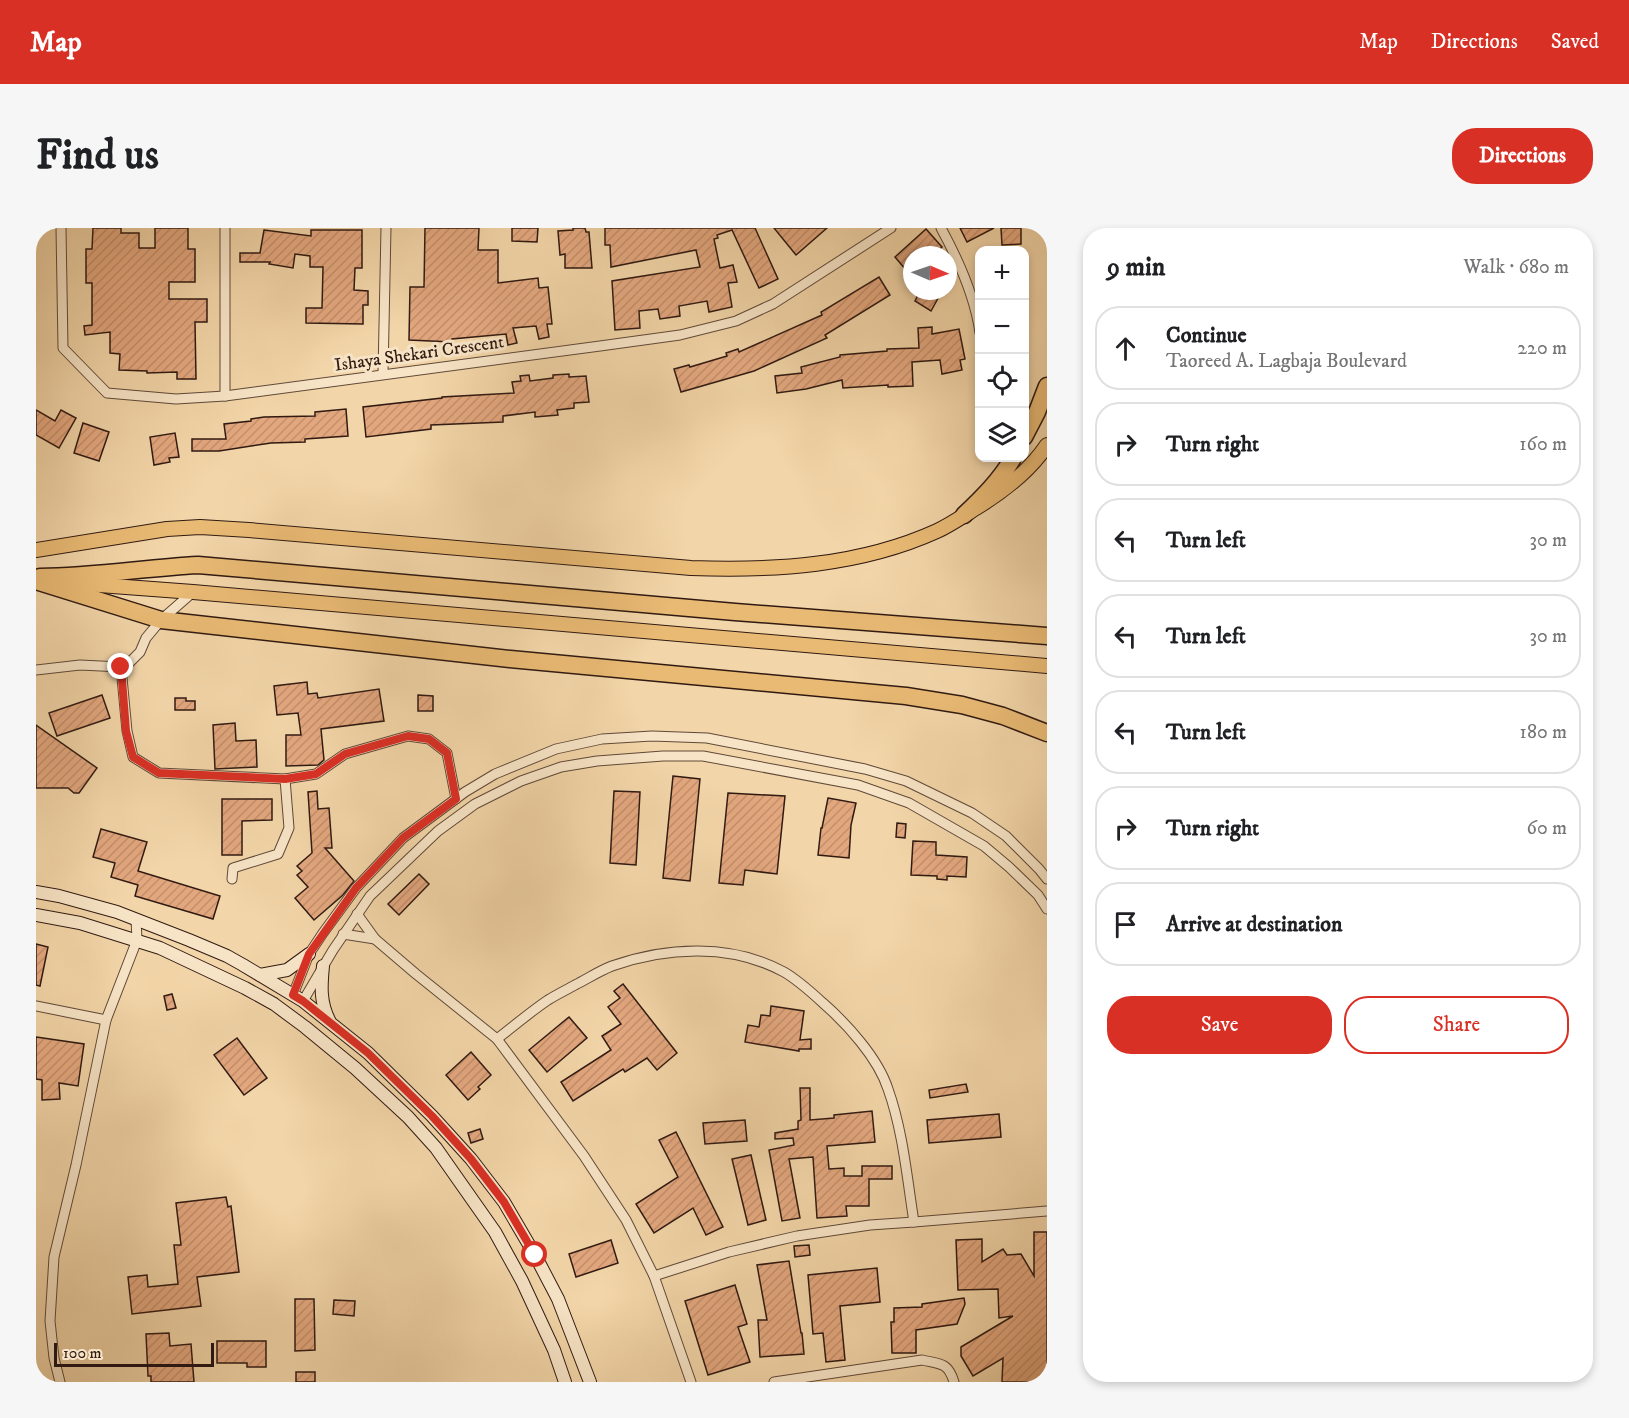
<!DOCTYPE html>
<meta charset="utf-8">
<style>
body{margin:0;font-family:"IM FELL DW Pica",serif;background:#f6f6f6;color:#202124}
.controls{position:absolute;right:18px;top:18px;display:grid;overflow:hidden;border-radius:12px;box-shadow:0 3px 9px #0003}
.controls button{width:54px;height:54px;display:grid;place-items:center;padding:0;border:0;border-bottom:2px solid #e0e0e0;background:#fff;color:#202124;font:30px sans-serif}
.compass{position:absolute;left:867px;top:18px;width:54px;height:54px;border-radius:50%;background:#fff;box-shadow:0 3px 9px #0003;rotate:92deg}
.scale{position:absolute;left:18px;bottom:15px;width:160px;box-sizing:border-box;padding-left:6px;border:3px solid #301a12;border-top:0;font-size:16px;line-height:21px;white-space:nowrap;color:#301a12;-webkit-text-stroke:4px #f7e4c6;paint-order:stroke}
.stop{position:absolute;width:18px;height:18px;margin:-14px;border:4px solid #d93025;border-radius:50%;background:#fff}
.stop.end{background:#d93025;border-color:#fff;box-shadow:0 2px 6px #0008}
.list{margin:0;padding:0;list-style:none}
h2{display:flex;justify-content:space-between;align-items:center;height:78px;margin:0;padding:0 24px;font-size:26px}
h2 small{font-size:20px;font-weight:400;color:#757577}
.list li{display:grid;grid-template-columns:39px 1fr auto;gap:18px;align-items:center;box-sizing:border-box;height:84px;margin:0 12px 12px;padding:0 12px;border:2px solid #e0e0e0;border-radius:24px}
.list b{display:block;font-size:22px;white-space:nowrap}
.list p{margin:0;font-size:20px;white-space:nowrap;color:#757577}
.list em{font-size:20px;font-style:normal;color:#757577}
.actions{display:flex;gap:12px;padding:18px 24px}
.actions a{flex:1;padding:14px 0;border:2px solid #d93025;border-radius:24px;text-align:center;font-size:21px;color:#d93025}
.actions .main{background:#d93025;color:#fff}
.icon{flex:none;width:33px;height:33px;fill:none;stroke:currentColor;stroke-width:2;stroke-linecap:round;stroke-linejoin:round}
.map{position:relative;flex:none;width:1011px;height:1154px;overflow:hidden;border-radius:24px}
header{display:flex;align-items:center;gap:36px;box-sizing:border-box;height:84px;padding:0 30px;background:#d93025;color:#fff}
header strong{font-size:28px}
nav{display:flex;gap:33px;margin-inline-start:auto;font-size:21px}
.intro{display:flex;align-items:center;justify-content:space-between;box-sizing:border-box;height:144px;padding:0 36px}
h1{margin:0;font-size:42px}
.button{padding:15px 27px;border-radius:24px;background:#d93025;color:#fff;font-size:21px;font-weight:700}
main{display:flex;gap:36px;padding:0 36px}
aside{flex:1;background:#fff;border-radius:24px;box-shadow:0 3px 9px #0003}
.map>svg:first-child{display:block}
.building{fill:url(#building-hatch);stroke:#301a12;stroke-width:1.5}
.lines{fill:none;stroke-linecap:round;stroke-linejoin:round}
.street-casing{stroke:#604938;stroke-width:11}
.secondary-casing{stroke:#301a12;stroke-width:14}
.primary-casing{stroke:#301a12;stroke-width:16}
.highway-casing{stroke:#301a12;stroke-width:19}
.street{stroke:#f7e4c6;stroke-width:9}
.secondary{stroke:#f7e4c6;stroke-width:12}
.primary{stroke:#e9ba74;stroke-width:14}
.highway{stroke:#e9ba74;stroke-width:16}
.route{stroke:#d93025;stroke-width:8}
.labels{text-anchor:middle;stroke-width:6;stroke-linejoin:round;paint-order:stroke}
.street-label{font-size:18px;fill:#301a12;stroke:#f7e4c6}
</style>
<header>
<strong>Map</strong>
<nav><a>Map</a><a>Directions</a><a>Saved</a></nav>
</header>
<div class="intro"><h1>Find us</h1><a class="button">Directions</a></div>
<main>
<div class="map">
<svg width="1011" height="1154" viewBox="0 0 1011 1154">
<defs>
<pattern id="building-hatch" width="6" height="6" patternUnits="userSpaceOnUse" patternTransform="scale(1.5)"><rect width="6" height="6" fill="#e3a77e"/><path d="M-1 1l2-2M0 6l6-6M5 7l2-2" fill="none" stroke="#c38f6c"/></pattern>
</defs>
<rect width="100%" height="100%" fill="#f2d5a8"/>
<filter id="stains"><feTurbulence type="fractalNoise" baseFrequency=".00333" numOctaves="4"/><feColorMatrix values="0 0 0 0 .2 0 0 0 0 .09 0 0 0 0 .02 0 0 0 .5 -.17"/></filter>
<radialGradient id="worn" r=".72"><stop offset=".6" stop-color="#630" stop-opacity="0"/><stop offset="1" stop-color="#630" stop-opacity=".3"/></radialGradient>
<g class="building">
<path d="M57,0H85V5H103V20H119V0H152V21H159V54H133V71H171V94H159L160,151H141V144L111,145V143L83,142L84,126L74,125V104L49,107L48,98L56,97V55H50V21H56Z"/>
<path d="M389,0H443L442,22H462V55L502,50L503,60L512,59L516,96H511L513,109L503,111L500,98L477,100L481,115L472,117L470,106L416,111V114L373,112L374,59H388Z"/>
<path d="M476,0H502L501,14L476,13Z"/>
<path d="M537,0H549L550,4H553L556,40H529V26L524,27L522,3L537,2Z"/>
<path d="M569,0H719L742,51L723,60L696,2L681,7L682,10L678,11L684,40L697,37L701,54L692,55L696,79L673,84L671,73L643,78L644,88L624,91L622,81L603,83L604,100L579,102L576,53L664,39L660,22L575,39L574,17H569Z"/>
<path d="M738,0H791L760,27Z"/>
<path d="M924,0H958L931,14Z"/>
<path d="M965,0H985V16L966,17Z"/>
<path d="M890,1L906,19L898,27H876V49L859,29Z"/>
<path d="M228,2L275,8V2H326V40H319L318,62L332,63V77H327V96L270,95V80H286L287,39H274V28L259,26L257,40L233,36L234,34H204V25H224Z"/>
<path d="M843,49L854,67L789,107L791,110L718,143L645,164L638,141L653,137L654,139L691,128L690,125L702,121L703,124L786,87L785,84Z"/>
<path d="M884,63H906L895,83L879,73Z"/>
<path d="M896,99V106L923,101L929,131L924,132L926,142L906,146L904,132L876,134L877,158L852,159V157L807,160L806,152L770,161L741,165L739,148L766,145L765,139L804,129V127L851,123V121L883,120L882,100Z"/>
<path d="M533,146V149L550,148L553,174L538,175V180L521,182L522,187L499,189V184L467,188V194L395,197V201L330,209L327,179L406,170V169L478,165L476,154L485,153L484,148L493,147L494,153L517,150V147Z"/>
<path d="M310,181L312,208L269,211V214L235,215L183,223H156V211H190L188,196L215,193V191L228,189L279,188V184Z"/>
<path d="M0,182L19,193L25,182L40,190L23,220L0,207Z"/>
<path d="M47,195L73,204L63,233L38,225Z"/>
<path d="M139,205L143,229L133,230L134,234L118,237L114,209Z"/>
<path d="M271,454L272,466L281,465L282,470L343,461L348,493L285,501L288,532L282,537L250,538V507H265L262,485L241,487L238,458Z"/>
<path d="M66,467L74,490L21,508L13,485Z"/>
<path d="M382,467L397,468V483H382Z"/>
<path d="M139,470H150V473H159V482H139Z"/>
<path d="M199,495L200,513L220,512L221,539L179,541L177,497Z"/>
<path d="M0,497L61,540L43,565H38L32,560H0Z"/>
<path d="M637,548L664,551L654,653L627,650Z"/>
<path d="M281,563L282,581L293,580L296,620H289L318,653L307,667L278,692L259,670L272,659L261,647L266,643L261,638L276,625L272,564Z"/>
<path d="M578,563L604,564L600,637L574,635Z"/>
<path d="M692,565L749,568L741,646L709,642L707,657L683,655Z"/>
<path d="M792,570L820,575L815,597L813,630L782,627L785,600H786Z"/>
<path d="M186,571H236V592L206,593V627H186Z"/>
<path d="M861,595L870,596L869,610L860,609Z"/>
<path d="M65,601L111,614L102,643L184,668L177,691L99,668L102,657L75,649L79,635L57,629Z"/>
<path d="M877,613L900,614V627L931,629L930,649L911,648V652L901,651V648L875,647Z"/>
<path d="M383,646L393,656L363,687L352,676Z"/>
<path d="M0,716L12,719L4,758L0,757Z"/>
<path d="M587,756L641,825L621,842L611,830L589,844L587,841L537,873L525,854L575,822L566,808L585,796L572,779L584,770L578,763Z"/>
<path d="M136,766L140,780L131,782L128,768Z"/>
<path d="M735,778L768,783L764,812L775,811V821H763V823L709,814L712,797L723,799L725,787L734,788Z"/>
<path d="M533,789L551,810L511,844L493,822Z"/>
<path d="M0,809L48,816L42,858L23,855L24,871L6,872V852L0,851Z"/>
<path d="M201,810L231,850L208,867L178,827Z"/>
<path d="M435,824L455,847L442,859L444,861L432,872L410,847Z"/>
<path d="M930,856L932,864L894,870L893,862Z"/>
<path d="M764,860H774V892L798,890V887L836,883L839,914L791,918L793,941L808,940V948H826V938H856V951H833V978H810L811,988L781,990L777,929L753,931L764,990L746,993L733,922L758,917L757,910L739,911V905L762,901V893L765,892Z"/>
<path d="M963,886L965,909L893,915L891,892Z"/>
<path d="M709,892L711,913L669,916L667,895Z"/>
<path d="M444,901L447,911L435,915L432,905Z"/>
<path d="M640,904L687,999L670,1007L657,980L618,1005L600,976L642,949L623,912Z"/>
<path d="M715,927L730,992L712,997L696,931Z"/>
<path d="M190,969L192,979L195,978L203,1044L161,1049L165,1078L96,1086L92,1049L111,1047L112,1059L142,1056L138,1017H145L140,975Z"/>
<path d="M998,1004H1011V1154H966L967,1130L937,1148L925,1128V1119L977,1088L963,1090L962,1061L922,1062L920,1012L946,1011V1034L967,1021L971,1027L985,1026L998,1048Z"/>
<path d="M575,1012L582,1035L540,1049L533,1026Z"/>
<path d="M773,1017L774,1027L759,1029L758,1018Z"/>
<path d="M753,1033L765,1105H766L768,1126L724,1129L722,1092H731L721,1037Z"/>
<path d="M841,1040L844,1074L804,1078L809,1132L790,1134L787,1105L777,1106L772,1047Z"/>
<path d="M699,1057L711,1096L702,1099L714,1134L672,1147L649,1073Z"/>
<path d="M928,1070L929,1076L921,1096L880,1102V1125H856L855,1094H858V1080L886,1079V1076Z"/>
<path d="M259,1071H278L279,1122L259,1123Z"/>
<path d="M298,1072L319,1073L318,1088L297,1086Z"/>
<path d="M133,1105L134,1118L155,1116L158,1154H115V1148H112L110,1106Z"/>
<path d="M181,1113H230V1139H211V1135H181Z"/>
<rect x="260" y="1144" width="19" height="10"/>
</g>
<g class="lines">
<g class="street-casing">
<g id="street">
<path d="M25,0L27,120L71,165L140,171L189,168L564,118L644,107L700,93L737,76L855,0"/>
<path d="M189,0V168"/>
<path d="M905,0C923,33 939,68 944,105"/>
<path d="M347,146L350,0"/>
<path d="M85,439L93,435L104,424L110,410L125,392L157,364"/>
<path d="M0,442L44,437L85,439L91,503L97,529L123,545L249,551L280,546L309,526L372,508L393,511L411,525L420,571"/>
<path d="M196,651L197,640L242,626L253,600L249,551"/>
<path d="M321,686L339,711L380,746L461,811L548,928L590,992L618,1048L655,1154"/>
<path d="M307,706L339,711"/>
<path d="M257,767L273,726L287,705L320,660L367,610L429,564L459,546L520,521L566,511L616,508L671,510L829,541L870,553L936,585L970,608L1003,641L1011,651"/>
<path d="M267,773L297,722L334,668L402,603L439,576L485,553L525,539L561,533L627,528H667L822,557L873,575L948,618L973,639L1002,667L1011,681"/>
<path d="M0,778L70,792"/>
<path d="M461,811C478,798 494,784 512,772C520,767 530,762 539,757C551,751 563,743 576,738C630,719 695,715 748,744C762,752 775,764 787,775C811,796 842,830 852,861C867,903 871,950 878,994"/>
<path d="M618,1048L693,1024L761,1008L834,997L878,994L1011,983"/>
<path d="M24,1154L18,1130L14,1093L18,1029L40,937L70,792L101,712L100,691"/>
<path d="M738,1154L886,1132C904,1136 912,1134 918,1154"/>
</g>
</g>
<g class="secondary-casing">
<g id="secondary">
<path d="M0,664L23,668L81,684L153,712L191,728L207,737L267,773L332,825L396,888L435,931L468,974L499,1027L522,1071L554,1154"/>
<path d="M0,687L44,695L124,720L209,760L238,776L269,799L319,840L372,889L400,920L459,1004L486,1053L518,1122L529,1154"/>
<path d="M287,738C285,758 284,774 293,792"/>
<path d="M224,747L251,742L273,726"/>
</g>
</g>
<g class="primary-casing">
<g id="primary">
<path d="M0,322L131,301L164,299L213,302L655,340C738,343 824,338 901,303C914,297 927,288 940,280C968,263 993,244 1011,217"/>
<path d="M23,354L157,364L1011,438"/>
</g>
</g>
<g class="highway-casing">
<g id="highway">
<path d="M988,209L1001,184L1011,158"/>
<path d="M928,287C947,269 964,252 977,230"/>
<path d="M4,349C58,348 110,340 162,337L699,384L1011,408"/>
<path d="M0,353L125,392L474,431L870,468L926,477L967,488L1011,505"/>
</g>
</g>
<use href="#street" class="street"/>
<use href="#secondary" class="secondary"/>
<use href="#primary" class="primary"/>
<use href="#highway" class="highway"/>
</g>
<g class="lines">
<path class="route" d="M85,439L90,503L97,529L123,545L249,551L280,546L309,526L372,508L393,511L411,525L420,571L367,610L320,660L273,726L257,767L267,773L332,825L396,888L435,931L468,974L499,1027"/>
</g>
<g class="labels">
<g class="street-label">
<text transform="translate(383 125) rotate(-8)" y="6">Ishaya Shekari Crescent</text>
</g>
</g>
<rect width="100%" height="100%" filter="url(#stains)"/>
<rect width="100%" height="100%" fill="url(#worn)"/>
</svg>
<div class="controls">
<button>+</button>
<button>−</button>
<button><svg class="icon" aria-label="locate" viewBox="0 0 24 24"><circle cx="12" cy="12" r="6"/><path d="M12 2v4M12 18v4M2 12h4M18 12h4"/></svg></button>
<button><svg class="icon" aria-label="layers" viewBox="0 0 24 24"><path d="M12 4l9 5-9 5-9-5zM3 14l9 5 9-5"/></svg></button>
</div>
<svg class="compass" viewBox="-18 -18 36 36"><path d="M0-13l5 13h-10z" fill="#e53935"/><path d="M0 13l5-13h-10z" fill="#757577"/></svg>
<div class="scale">100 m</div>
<div class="stop" style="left:499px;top:1027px"></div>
<div class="stop end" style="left:85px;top:439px"></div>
</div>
<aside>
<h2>9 min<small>Walk · 680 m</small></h2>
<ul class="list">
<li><svg class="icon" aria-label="ahead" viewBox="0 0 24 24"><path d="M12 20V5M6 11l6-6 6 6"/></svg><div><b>Continue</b><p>Taoreed A. Lagbaja Boulevard</p></div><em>220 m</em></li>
<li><svg class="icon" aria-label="right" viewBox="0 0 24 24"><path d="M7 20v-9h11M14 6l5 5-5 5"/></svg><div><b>Turn right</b></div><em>160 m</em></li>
<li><svg class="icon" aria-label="left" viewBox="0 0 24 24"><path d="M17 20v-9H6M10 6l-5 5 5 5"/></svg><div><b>Turn left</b></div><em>30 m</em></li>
<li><svg class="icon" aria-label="left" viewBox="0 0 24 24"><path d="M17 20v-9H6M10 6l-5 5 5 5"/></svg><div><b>Turn left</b></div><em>30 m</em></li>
<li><svg class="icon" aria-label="left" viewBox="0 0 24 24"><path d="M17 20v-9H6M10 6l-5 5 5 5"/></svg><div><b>Turn left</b></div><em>180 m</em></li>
<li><svg class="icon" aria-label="right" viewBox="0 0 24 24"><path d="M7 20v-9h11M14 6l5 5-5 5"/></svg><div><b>Turn right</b></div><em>60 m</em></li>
<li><svg class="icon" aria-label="arrive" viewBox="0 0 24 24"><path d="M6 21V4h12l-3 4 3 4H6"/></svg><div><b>Arrive at destination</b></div></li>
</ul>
<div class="actions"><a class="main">Save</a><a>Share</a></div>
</aside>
</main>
